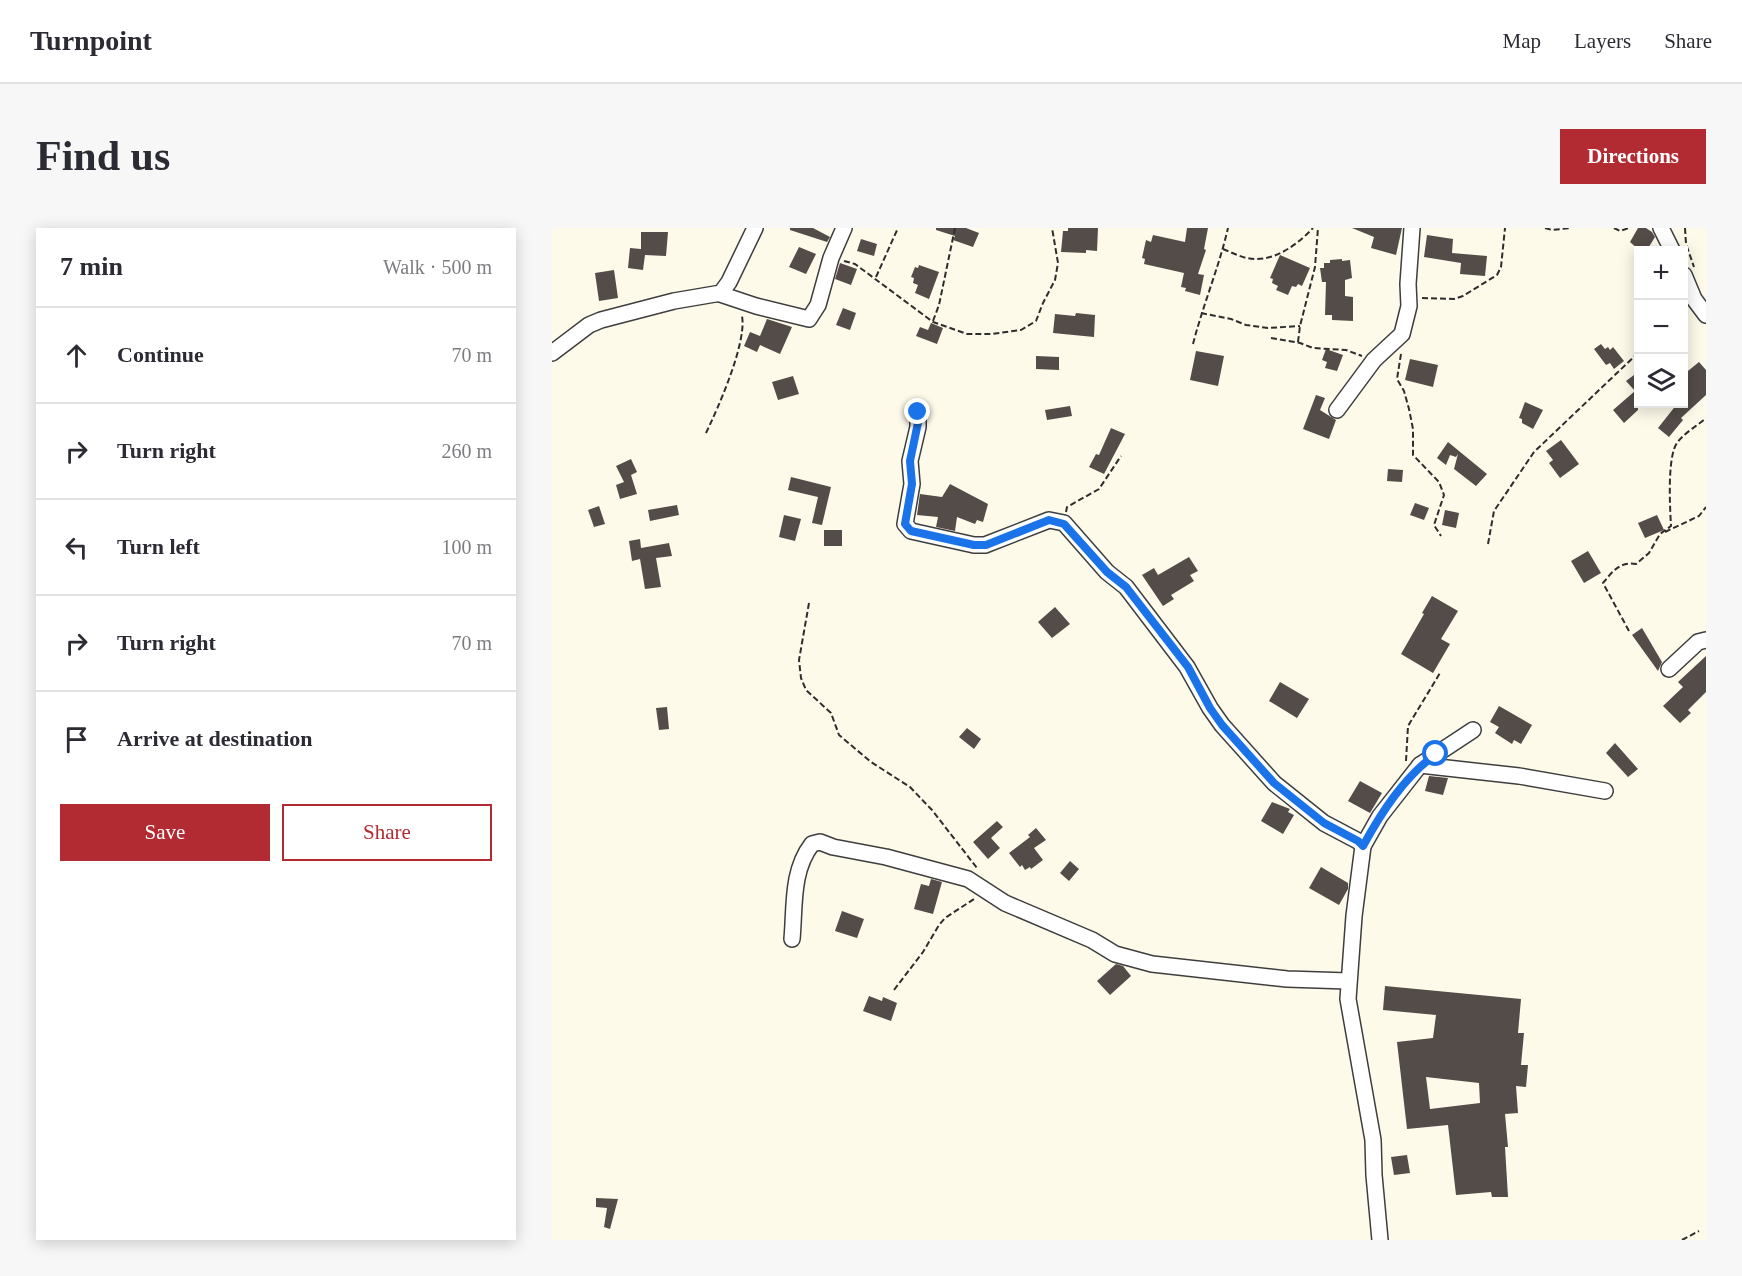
<!DOCTYPE html>
<meta charset="utf-8">
<style>
body{margin:0;font-family:Georgia,serif;background:#f7f7f7;color:#2b2b33}
.controls{position:absolute;right:18px;top:18px;display:grid;overflow:hidden;border-radius:0px;box-shadow:0 3px 15px #0003}
.controls button{width:54px;height:54px;display:grid;place-items:center;padding:0;border:0;border-bottom:2px solid #e1e1e2;background:#fff;color:#2b2b33;font:30px sans-serif}
.stop{position:absolute;width:18px;height:18px;margin:-14px;border:4px solid #1a73e8;border-radius:50%;background:#fff}
.stop.end{background:#1a73e8;border-color:#fff;box-shadow:0 2px 6px #0008}
.list{margin:0;padding:0;list-style:none}
h2{display:flex;justify-content:space-between;align-items:center;height:78px;margin:0;padding:0 24px;font-size:26px}
h2 small{font-size:20px;font-weight:400;color:#7c7c81}
.list li{display:grid;grid-template-columns:39px 1fr auto;gap:18px;align-items:center;box-sizing:border-box;height:96px;padding:0 24px;border-top:2px solid #e1e1e2}
.list b{display:block;font-size:22px;white-space:nowrap}
.list em{font-size:20px;font-style:normal;color:#7c7c81}
.actions{display:flex;gap:12px;padding:18px 24px}
.actions a{flex:1;padding:14px 0;border:2px solid #b32b32;border-radius:0px;text-align:center;font-size:21px;color:#b32b32}
.actions .main{background:#b32b32;color:#fff}
.icon{flex:none;width:33px;height:33px;fill:none;stroke:currentColor;stroke-width:2;stroke-linecap:round;stroke-linejoin:round}
.map{position:relative;flex:none;width:1154px;height:1012px;overflow:hidden;border-radius:0px}
header{display:flex;align-items:center;gap:36px;box-sizing:border-box;height:84px;padding:0 30px;background:#fff;border-bottom:2px solid #e1e1e2}
header strong{font-size:28px}
nav{display:flex;gap:33px;margin-inline-start:auto;font-size:21px}
.intro{display:flex;align-items:center;justify-content:space-between;box-sizing:border-box;height:144px;padding:0 36px}
h1{margin:0;font-size:42px}
.button{padding:15px 27px;border-radius:0px;background:#b32b32;color:#fff;font-size:21px;font-weight:700}
main{display:flex;gap:36px;padding:0 36px}
aside{flex:1;background:#fff;border-radius:0px;box-shadow:0 3px 15px #0003}
.map>svg:first-child{display:block}
.building{fill:#534c48;fill-rule:evenodd}
.lines{fill:none;stroke-linecap:round;stroke-linejoin:round}
.minor-casing{stroke:#3e3e3e;stroke-width:18}
.path{stroke:#2d2d2d;stroke-width:2;stroke-dasharray:6 3;stroke-linecap:butt}
.minor{stroke:#fff;stroke-width:15}
.route{stroke:#1a73e8;stroke-width:8}
</style>
<header>
<strong>Turnpoint</strong>
<nav><a>Map</a><a>Layers</a><a>Share</a></nav>
</header>
<div class="intro"><h1>Find us</h1><a class="button">Directions</a></div>
<main>
<aside>
<h2>7 min<small>Walk · 500 m</small></h2>
<ul class="list">
<li><svg class="icon" aria-label="ahead" viewBox="0 0 24 24"><path d="M12 20V5M6 11l6-6 6 6"/></svg><div><b>Continue</b></div><em>70 m</em></li>
<li><svg class="icon" aria-label="right" viewBox="0 0 24 24"><path d="M7 20v-9h11M14 6l5 5-5 5"/></svg><div><b>Turn right</b></div><em>260 m</em></li>
<li><svg class="icon" aria-label="left" viewBox="0 0 24 24"><path d="M17 20v-9H6M10 6l-5 5 5 5"/></svg><div><b>Turn left</b></div><em>100 m</em></li>
<li><svg class="icon" aria-label="right" viewBox="0 0 24 24"><path d="M7 20v-9h11M14 6l5 5-5 5"/></svg><div><b>Turn right</b></div><em>70 m</em></li>
<li><svg class="icon" aria-label="arrive" viewBox="0 0 24 24"><path d="M6 21V4h12l-3 4 3 4H6"/></svg><div><b>Arrive at destination</b></div></li>
</ul>
<div class="actions"><a class="main">Save</a><a>Share</a></div>
</aside>
<div class="map">
<svg width="1154" height="1012" viewBox="0 0 1154 1012">
<rect width="100%" height="100%" fill="#fefaea"/>
<g class="building">
<path d="M238,0H261L278,9L275,14L238,2Z"/>
<path d="M384,0H414L427,5L421,19L401,12L403,8L384,2Z"/>
<path d="M516,0H546L545,23L534,22V25L509,24L511,3H516Z"/>
<path d="M635,0H656L652,21L654,22L646,46L652,47L648,67L633,63L634,60L629,59L632,45L592,36L593,31L590,30L594,12L599,14L601,7L633,14Z"/>
<path d="M800,0H850L844,27L819,20L822,9Z"/>
<path d="M1086,0H1094L1100,4L1103,9L1095,22H1087L1078,14Z"/>
<path d="M89,4H116L114,28L93,27L91,42L76,40L78,20L89,21Z"/>
<path d="M875,7L901,11L900,25L935,28L933,48L908,46L909,35L872,29Z"/>
<path d="M309,11L325,16L322,28L305,23Z"/>
<path d="M247,19L264,26L254,46L237,39Z"/>
<path d="M728,27L758,40L750,58L746,56L744,59L740,58L736,67L724,62L726,58L720,55L721,51L718,50Z"/>
<path d="M790,31V33L798,32L800,50L793,52V68L801,69V93L780,92V87H773L774,54H770L768,40H772V35H778V32Z"/>
<path d="M288,35L305,41L299,57L283,51Z"/>
<path d="M367,37L387,44L377,71L363,65L366,57L361,55L362,50L359,49L363,39L366,40Z"/>
<path d="M62,42L66,70L47,73L43,45Z"/>
<path d="M291,80L304,85L298,102L284,97Z"/>
<path d="M524,85L543,87L542,109L501,105L503,86L523,88Z"/>
<path d="M215,91L240,99L228,126L208,117L205,124L192,118L198,104L208,108Z"/>
<path d="M379,95L391,100L385,116L364,108L368,99L376,102Z"/>
<path d="M1049,116L1053,121L1056,119L1058,122L1061,119L1072,133L1062,141L1058,135L1054,137L1042,121Z"/>
<path d="M774,121L791,127L785,143L773,140L775,134L770,132Z"/>
<path d="M644,123L672,128L666,158L638,152Z"/>
<path d="M484,128L507,129V142L484,141Z"/>
<path d="M858,131L886,137L881,159L853,152Z"/>
<path d="M1147,134L1154,142V167L1129,190L1131,192L1117,209L1106,200L1125,176H1131V147Z"/>
<path d="M1082,147L1086,153V182L1072,195L1061,182L1083,163L1074,153Z"/>
<path d="M241,148L247,166L226,172L220,154Z"/>
<path d="M764,167L773,170L768,182L784,192L777,211L751,201Z"/>
<path d="M973,174L991,182L981,201L970,195V191L967,190Z"/>
<path d="M518,178L520,188L495,192L493,182Z"/>
<path d="M559,200L573,206L552,246L537,239L544,226L547,227Z"/>
<path d="M1009,212L1027,236L1008,250L997,235L1001,232L994,223Z"/>
<path d="M896,214L935,246L924,258L902,241L906,226L904,229L898,227L894,237L885,230Z"/>
<path d="M79,231L85,244L79,247L85,266L68,271L64,257L72,254L64,238Z"/>
<path d="M836,241L851,242L850,254L835,253Z"/>
<path d="M239,249L279,259L270,297L260,295L266,269L236,262Z"/>
<path d="M398,256L436,276L431,294L425,292L423,296L405,289L403,303L384,299L386,289L365,287L368,266L390,269Z"/>
<path d="M863,275L877,280L872,292L858,287Z"/>
<path d="M125,277L127,287L98,293L96,282Z"/>
<path d="M47,278L53,296L42,299L36,282Z"/>
<path d="M893,282L907,285L904,300L890,297Z"/>
<path d="M232,287L249,291L243,313L227,309Z"/>
<path d="M1105,287L1112,302L1093,310L1086,295Z"/>
<rect x="272" y="302" width="18" height="16"/>
<path d="M88,311L89,320L117,315L120,328L104,330L109,359L93,361L88,331L80,333L77,313Z"/>
<path d="M1036,323L1049,345L1032,355L1019,333Z"/>
<path d="M637,329L646,343L638,347L642,353L619,367L622,371L611,378L590,347L602,340L606,347Z"/>
<path d="M880,368L906,383L889,411L898,416L881,445L849,426L872,386L870,385Z"/>
<path d="M503,379L518,396L500,410L486,394Z"/>
<path d="M1090,400L1110,434L1106,443L1080,407Z"/>
<path d="M1154,428V464L1136,482L1139,485L1128,495L1111,478L1131,459L1126,454Z"/>
<path d="M728,454L757,471L745,490L717,473Z"/>
<path d="M947,478L980,497L969,516L962,512L960,516L943,505L947,499L938,494Z"/>
<path d="M115,479L117,501L107,502L104,480Z"/>
<path d="M415,500L429,511L422,521L407,509Z"/>
<path d="M1063,515L1086,541L1076,549L1054,525Z"/>
<path d="M877,548L896,550L891,567L873,563Z"/>
<path d="M808,553L830,565L818,585L796,573Z"/>
<path d="M720,574L738,581L736,584L742,587L731,606L709,593Z"/>
<path d="M445,593L451,599L439,610L448,620L436,631L421,614Z"/>
<path d="M484,600L494,612L482,620L491,632L479,641L478,639L473,642L470,637L468,639L457,625L478,609L476,607Z"/>
<path d="M518,633L527,641L517,653L508,645Z"/>
<path d="M769,639L796,655V661L787,677L757,660Z"/>
<path d="M379,651L390,654L381,686L362,681L369,656L377,658Z"/>
<path d="M290,683L312,691L305,710L283,703Z"/>
<path d="M564,736L571,738L579,748L558,767L545,753Z"/>
<path d="M833,758L969,771L966,805H972L969,837H976L974,859L964,858L966,885L953,886L956,919H953L956,969H940L939,964L904,967L896,897L855,901L845,814L881,810L884,787L831,782ZM874,849L927,855L928,875L878,881Z"/>
<path d="M317,768L330,773L331,769L345,775L339,793L311,783Z"/>
<path d="M855,927L858,945L842,947L839,929Z"/>
<path d="M44,970L66,971L58,1001L52,999L55,980L44,979Z"/>
</g>
<g class="lines">
<g class="minor-casing">
<g id="minor">
<path d="M1109,0L1120,22"/>
<path d="M1132,47L1142,71L1154,87"/>
<path d="M168,66L204,78L257,91L266,77L279,30L292,0"/>
<path d="M0,125L37,97L49,92L122,73L169,65L177,54L203,0"/>
<path d="M785,182L822,132L850,106L857,78L856,56L860,0"/>
<path d="M366,184V199L358,233L360,256L353,296L359,303L422,317H433L497,292L512,295L555,344L574,359L635,439L658,480L670,497L722,555L772,595L806,613L811,618L802,688L796,771L821,912L822,947L828,1012"/>
<path d="M1117,441L1146,414L1154,412"/>
<path d="M868,537L967,548L1053,563"/>
<path d="M811,618L828,588L868,537L921,502"/>
<path d="M240,711C243,679 239,643 260,616L268,614L281,619L334,629L416,651L453,675L540,712L563,726L600,736L735,751L796,753"/>
</g>
</g>
<g class="path">
<path d="M993,0L1000,2L1019,0"/>
<path d="M1062,0L1068,3L1077,0"/>
<path d="M1133,0L1134,16L1142,39"/>
<path d="M671,21C681,25 692,31 703,31C725,32 747,15 761,0"/>
<path d="M292,33L303,36L381,94L415,106H440L469,102L484,93L491,75L503,52L506,35L500,0"/>
<path d="M324,49L346,0"/>
<path d="M870,70L902,71L911,68L945,47L949,39L953,0"/>
<path d="M649,85L679,91L694,97L716,100L748,98"/>
<path d="M381,93L387,77L403,0"/>
<path d="M719,110L748,115L761,120L794,122L810,128"/>
<path d="M746,114L748,98L763,39L766,0"/>
<path d="M641,116C651,77 667,39 676,0"/>
<path d="M849,126L845,151L852,163L857,181L861,201V227L887,254L892,267L882,297L889,308"/>
<path d="M154,205C166,180 195,115 190,88"/>
<path d="M514,284L515,279L547,261L569,228"/>
<path d="M1113,304L1147,288L1154,279"/>
<path d="M936,316L942,283L982,224L1086,125"/>
<path d="M257,375L247,432L249,450L254,462L279,485L287,507L319,534L358,559L380,582L425,640"/>
<path d="M1077,403L1051,355C1060,344 1068,333 1084,336L1097,325L1108,306L1119,298C1118,280 1115,229 1125,215C1132,205 1145,198 1154,190"/>
<path d="M854,533L856,498L888,445"/>
<path d="M342,762L371,724L387,697L393,690L422,671"/>
<path d="M1130,1012L1147,1003"/>
</g>
<use href="#minor" class="minor"/>
</g>
<g class="lines">
<path class="route" d="M366,184L367,190L358,233L360,256L353,296L359,303L422,317H434L497,292L512,296L555,344L574,359L636,439L658,480L670,497L722,555L772,595L806,613L811,618C829,585 852,549 884,526"/>
</g>
</svg>
<div class="controls">
<button>+</button>
<button>−</button>
<button><svg class="icon" aria-label="layers" viewBox="0 0 24 24"><path d="M12 4l9 5-9 5-9-5zM3 14l9 5 9-5"/></svg></button>
</div>
<div class="stop" style="left:884px;top:526px"></div>
<div class="stop end" style="left:366px;top:184px"></div>
</div>
</main>
